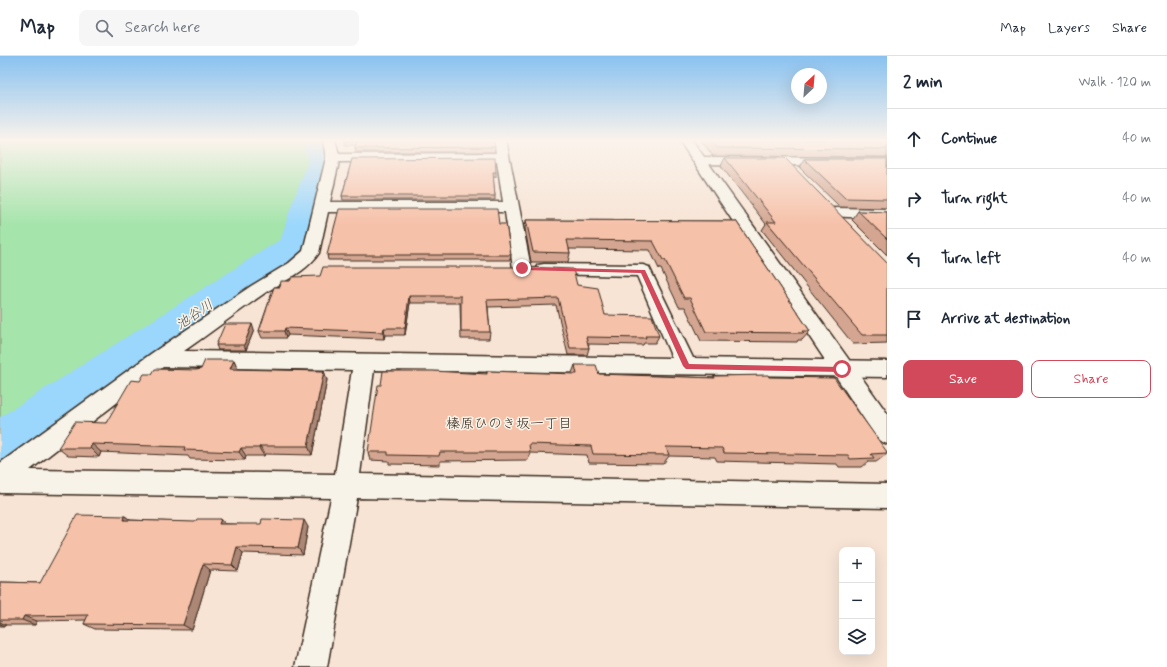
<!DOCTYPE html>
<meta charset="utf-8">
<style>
body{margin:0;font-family:Mynerve,"Klee One",sans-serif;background:#f6f6f7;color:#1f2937}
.controls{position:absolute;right:12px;bottom:12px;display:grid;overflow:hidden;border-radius:8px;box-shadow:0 4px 16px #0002}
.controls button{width:36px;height:36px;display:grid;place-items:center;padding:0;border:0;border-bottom:1px solid #e0e1e3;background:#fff;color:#1f2937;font:20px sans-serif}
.compass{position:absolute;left:791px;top:12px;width:36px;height:36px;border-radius:50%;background:#fff;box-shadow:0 4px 16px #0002;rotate:26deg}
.stop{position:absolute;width:12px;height:12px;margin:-9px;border:3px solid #d1495b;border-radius:50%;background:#fff}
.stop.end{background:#d1495b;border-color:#fff;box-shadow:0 1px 4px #0008}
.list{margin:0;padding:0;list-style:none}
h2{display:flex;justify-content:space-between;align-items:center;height:52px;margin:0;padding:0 16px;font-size:17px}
h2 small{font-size:13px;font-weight:400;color:#747a83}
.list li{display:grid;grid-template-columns:26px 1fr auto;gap:12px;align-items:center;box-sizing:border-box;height:60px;padding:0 16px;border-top:1px solid #e0e1e3}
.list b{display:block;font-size:15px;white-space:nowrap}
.list em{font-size:13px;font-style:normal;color:#747a83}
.actions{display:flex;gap:8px;padding:12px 16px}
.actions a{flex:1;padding:9px 0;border:1px solid #d1495b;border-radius:8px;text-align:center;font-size:14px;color:#d1495b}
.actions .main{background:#d1495b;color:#fff}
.icon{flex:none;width:22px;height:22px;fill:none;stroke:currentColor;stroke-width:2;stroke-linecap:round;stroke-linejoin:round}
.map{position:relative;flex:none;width:887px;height:611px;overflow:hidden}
header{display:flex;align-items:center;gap:24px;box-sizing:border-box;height:56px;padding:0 20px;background:#fff;border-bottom:1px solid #e0e1e3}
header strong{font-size:19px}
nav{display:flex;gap:22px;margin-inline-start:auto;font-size:14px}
.search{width:280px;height:36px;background:#f6f6f7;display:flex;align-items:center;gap:10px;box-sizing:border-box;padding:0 14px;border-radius:8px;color:#747a83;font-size:15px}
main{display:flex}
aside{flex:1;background:#fff}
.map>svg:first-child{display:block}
.green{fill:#a5e4ab;stroke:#708764}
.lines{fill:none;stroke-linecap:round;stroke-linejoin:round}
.river{fill:#9bd7fc;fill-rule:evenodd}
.minor-casing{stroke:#3b2a1e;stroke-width:3}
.tertiary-casing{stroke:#3b2a1e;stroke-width:3}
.minor{fill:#f7f3e8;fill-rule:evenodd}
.tertiary{fill:#f7f3e8;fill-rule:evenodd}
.wall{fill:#d4a691;stroke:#3b2a1e}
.shaded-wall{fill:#ac8776;stroke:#3b2a1e}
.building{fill:#f6c1a9;stroke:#3b2a1e}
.route{fill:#d1495b}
.labels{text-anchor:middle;stroke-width:3;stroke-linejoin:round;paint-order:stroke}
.water-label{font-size:14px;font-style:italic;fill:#535556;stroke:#f7f3e8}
.neighbourhood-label{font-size:14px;fill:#3b2a1e;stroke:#f7f3e8}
</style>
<header>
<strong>Map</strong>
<div class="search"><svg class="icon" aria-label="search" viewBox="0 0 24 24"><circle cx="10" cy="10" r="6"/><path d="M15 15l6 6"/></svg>Search here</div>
<nav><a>Map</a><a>Layers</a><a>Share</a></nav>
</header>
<main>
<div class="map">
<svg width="887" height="611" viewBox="0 0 887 611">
<rect width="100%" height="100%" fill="#f7e4d5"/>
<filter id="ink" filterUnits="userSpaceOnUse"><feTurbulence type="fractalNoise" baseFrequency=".025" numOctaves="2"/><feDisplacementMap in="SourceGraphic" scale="8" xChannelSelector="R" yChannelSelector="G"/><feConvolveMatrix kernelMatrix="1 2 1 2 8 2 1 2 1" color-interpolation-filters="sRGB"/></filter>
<g filter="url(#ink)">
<path class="green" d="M0,84H307L314,106L285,188L268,205L0,379Z"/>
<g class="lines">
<path class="river" d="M302,84H328L336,105L321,156L315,188L310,196L18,405L0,411V361L281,183L289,156L308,105Z"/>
<g class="minor-casing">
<g id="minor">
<path d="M323,84H335L339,98L496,97L494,84H506L531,212L528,216L522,217L516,216L513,212L505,156H328L319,197C306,217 281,226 262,239C236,257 210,277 184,295L672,302L637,220L544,218L538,217L535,213L538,209L544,208L643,209L649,211L693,302L887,305V321L374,314L360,418L887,428V452L357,442L327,611H295L331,442L0,437V407L152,297L251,230L289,207L303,195L326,102ZM497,105L503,146H330L339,106ZM163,311L352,314L335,418L30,414Z"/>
<path d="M700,101L887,102V110L695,108L693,105L695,102Z"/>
<path d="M834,152L887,153V163L829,160L826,157L829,154Z"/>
</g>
</g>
<g class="tertiary-casing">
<path id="tertiary" d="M679,84H692L887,357V388L878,384Z"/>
</g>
<use href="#minor" class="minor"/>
<use href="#tertiary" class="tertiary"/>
</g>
<g class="wall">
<path d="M345,84L495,91L494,96H356L355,92L356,89H345Z"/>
<path d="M701,84H887V101L713,100Z"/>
<path d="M725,102L887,207V287L853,288L762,174L766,168L721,110Z"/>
<path d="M352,103L496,116V121H493L495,140V144H343L342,140Z"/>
<path d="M804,103H887V152L840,151L800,112Z"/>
<path d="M858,155L887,156V199L852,164Z"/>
<path d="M526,164L736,165L810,275L802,284H798L797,286L701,285L685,251H679L661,213H659L650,194L569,193L570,197L568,206H531L525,173Z"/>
<path d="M499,168L511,199L510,204H328L327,199Z"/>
<path d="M577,229L605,259L659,280L655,287H644L643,289L588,288L589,292L587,299H568L556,249L488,251L490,276L489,283H461L460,247H410L405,279H385L384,283L288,279L286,282H262L259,275L274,231Z"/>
<path d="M254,274L246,294H218L216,289Z"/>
<path d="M234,304L238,313L324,315L327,324L312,399L265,398L264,400H246L245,404L190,403L188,400L101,396L99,401L68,400L58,392L106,367L140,325L152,318L196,314Z"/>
<path d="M575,309L599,318L713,322L714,320L769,321L887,396V398L876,406H868L862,411H839L837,408L717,405L715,401L669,400L663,408L589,407L587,399L530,397L528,404L440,405V409L389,408V405L370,404L368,396L487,318V315L572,317Z"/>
<path d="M125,460L130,464L308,471L303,499L243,497L238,515L210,514L192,574L95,573L84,568L86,564L37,565L35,569H6L5,570H0V526L40,527Z"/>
</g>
<g class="shaded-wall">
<path d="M409,240L410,247L405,279V272Z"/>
<path d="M252,268L254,274L246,294L244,289Z"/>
<path d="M285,272L288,279L286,282L284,275Z"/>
<path d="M384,272L385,279L384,283L383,276Z"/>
<path d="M234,304L238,314L230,313Z"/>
<path d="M324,315L327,324L312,399L308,390Z"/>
<path d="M92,388L101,396L99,401L90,392Z"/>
<path d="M260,390L265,398L264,400L259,392Z"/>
<path d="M241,392L246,400L245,404L239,396Z"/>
<path d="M125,460L134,467L124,464Z"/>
<path d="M221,463L227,470L219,468Z"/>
<path d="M304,464L308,471L303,499L298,492Z"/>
<path d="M237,491L243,497L238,515L232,509Z"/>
<path d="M203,508L210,514L192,574L183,569Z"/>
<path d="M24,560L37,565L35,569L22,564Z"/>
<path d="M0,566L6,569L5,570L0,568Z"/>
</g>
<g class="building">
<path d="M345,84H493L495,91L355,92L357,85H344Z"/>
<path d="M710,84H887V93L717,92Z"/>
<path d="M495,102L496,116H493L495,140H342L352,103Z"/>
<path d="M725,102H785L887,207V279H862L767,166H776Z"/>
<path d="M804,103H887V143L845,142Z"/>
<path d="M339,153H497L499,168H506L511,199H327Z"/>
<path d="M858,155L887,156V183Z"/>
<path d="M526,164L736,165L810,275H802L804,277L706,276L690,242H684L665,204H663L653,185L567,184L570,197L533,196Z"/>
<path d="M323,211H523L573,213L577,229L598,232L605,259L652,260L659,280H645L646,282L586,281L589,292H570L558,242L487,244L490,276H461V240H409L405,272H384L383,276L285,272L284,275H259L274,231H280L281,225H290L292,221L320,220Z"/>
<path d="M225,268H252L244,289H216Z"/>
<path d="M205,304H234L230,313L324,315L308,390H260L259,392H241L239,396L184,394L185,391L92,388L90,392H58L75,366L106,367L131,324L140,325L144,318H152L155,313L196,314L201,313Z"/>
<path d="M575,309H596L599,318L715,322L714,320L768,319L769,321L834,322L887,396V397L871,398L874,402L850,403L848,399L724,397L722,392L666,391L669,399L593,398L591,390L529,388L530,396H440L439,400L388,399V396H368L378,329H381L383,315H433L487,318V315L577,318Z"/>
<path d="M77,459L125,460L124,464L195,466L197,463H221L219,468H261L262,463L304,464L298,492L237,491L232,509L203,508L183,569L84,568L88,559L24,560L22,564H0V526L40,527Z"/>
</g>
</g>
<linearGradient id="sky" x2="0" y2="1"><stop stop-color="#89c2f0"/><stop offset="0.5" stop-color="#fbf3ec"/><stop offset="1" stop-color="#fbf3ec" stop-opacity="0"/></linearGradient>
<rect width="887" height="169" fill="url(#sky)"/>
<path class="route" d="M520,211L645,214L689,308L842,311L846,313L842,316L686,313L683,310L641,217L522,214L519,212Z"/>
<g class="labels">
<g class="water-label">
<text transform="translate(194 258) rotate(-34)" y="5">池谷川</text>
</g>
<g class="neighbourhood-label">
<text x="509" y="372">榛原ひのき坂一丁目</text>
</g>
</g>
</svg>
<div class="controls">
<button>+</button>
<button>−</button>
<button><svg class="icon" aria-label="layers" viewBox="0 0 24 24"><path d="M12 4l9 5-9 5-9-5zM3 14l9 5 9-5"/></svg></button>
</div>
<svg class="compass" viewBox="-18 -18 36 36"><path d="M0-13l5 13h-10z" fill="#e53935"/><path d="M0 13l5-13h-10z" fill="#747a83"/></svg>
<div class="stop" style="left:842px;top:313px"></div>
<div class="stop end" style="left:522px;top:212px"></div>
</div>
<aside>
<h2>2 min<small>Walk · 120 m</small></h2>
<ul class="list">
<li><svg class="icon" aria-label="ahead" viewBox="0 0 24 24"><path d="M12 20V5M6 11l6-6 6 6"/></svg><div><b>Continue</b></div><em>40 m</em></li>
<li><svg class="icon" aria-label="right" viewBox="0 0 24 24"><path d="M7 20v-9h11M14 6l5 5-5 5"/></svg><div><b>Turn right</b></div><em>40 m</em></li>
<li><svg class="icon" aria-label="left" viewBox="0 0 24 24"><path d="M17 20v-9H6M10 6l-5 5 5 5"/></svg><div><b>Turn left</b></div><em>40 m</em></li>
<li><svg class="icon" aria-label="arrive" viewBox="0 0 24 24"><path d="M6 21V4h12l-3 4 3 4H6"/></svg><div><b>Arrive at destination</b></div></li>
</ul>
<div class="actions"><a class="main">Save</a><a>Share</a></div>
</aside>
</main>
